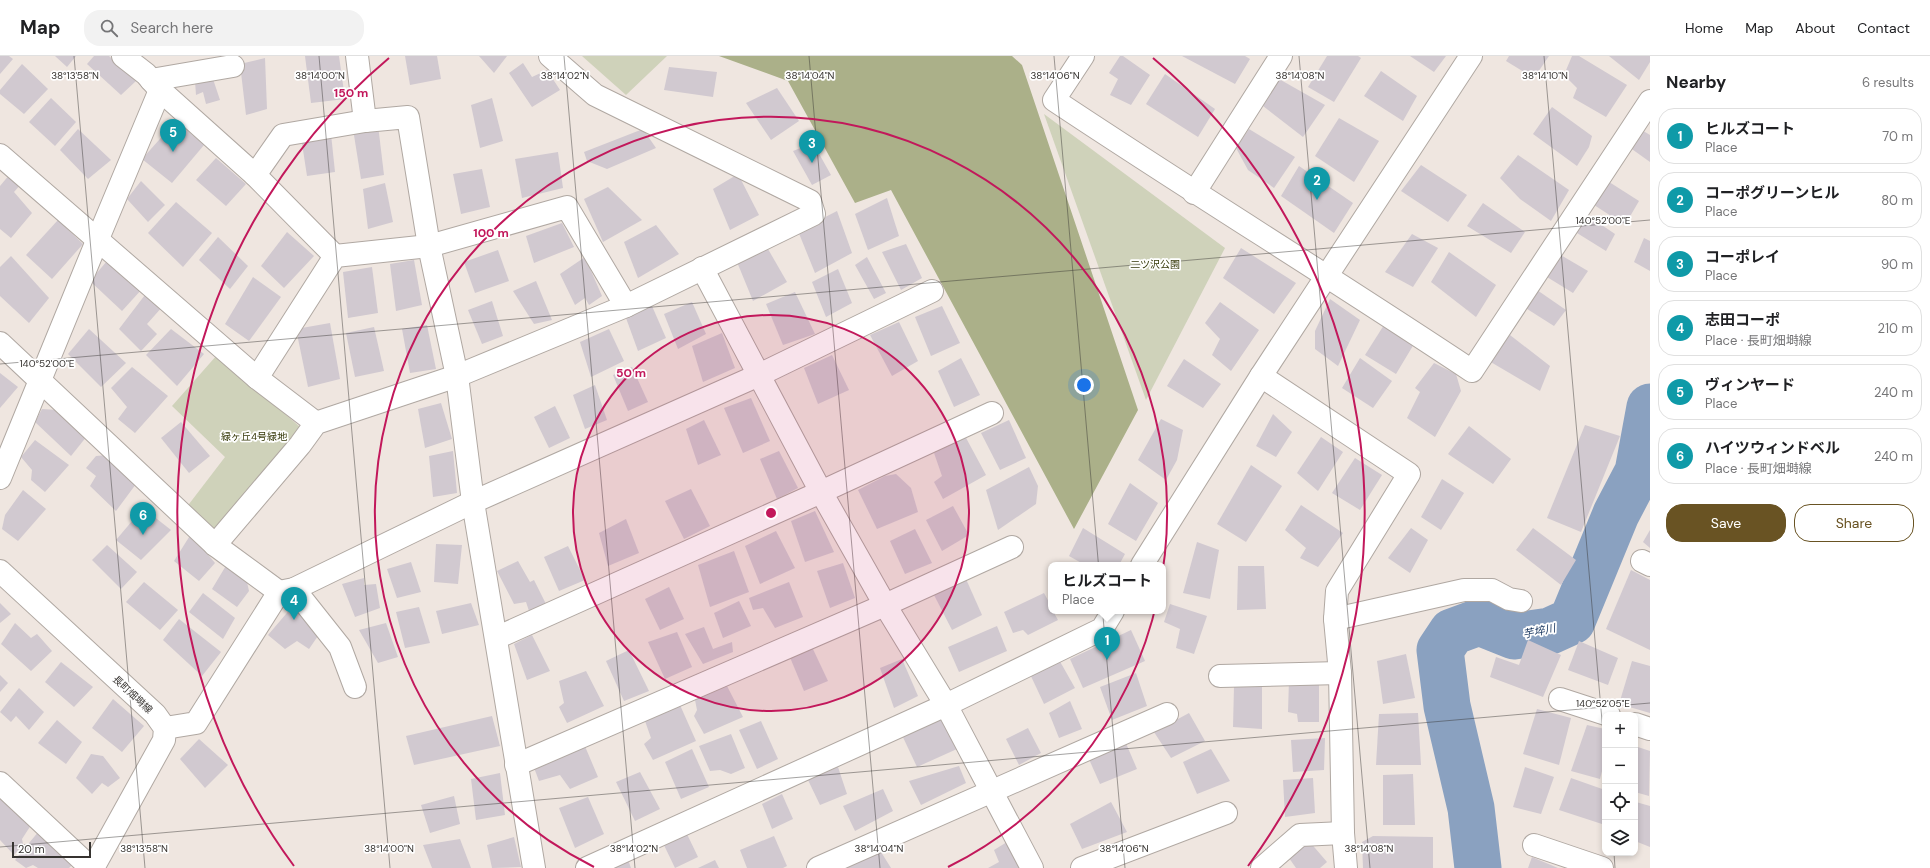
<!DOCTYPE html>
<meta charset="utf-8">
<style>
body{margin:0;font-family:"DM Sans","Noto Sans JP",sans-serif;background:#f2f2f2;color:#202124}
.controls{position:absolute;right:12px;bottom:12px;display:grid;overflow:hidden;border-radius:8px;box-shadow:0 2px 6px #0003}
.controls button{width:36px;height:36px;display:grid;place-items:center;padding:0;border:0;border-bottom:1px solid #e0e0e0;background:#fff;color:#202124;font:20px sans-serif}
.scale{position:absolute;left:12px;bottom:10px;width:79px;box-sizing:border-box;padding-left:4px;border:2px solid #363330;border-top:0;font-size:11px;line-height:14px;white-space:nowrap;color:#363330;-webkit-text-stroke:3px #fff;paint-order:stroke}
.you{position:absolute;left:1084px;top:329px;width:14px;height:14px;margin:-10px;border:3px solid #fff;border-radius:50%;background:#1a73e8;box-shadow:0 0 0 6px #1a73e833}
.badge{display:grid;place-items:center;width:26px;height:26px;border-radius:50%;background:#695323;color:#fff;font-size:13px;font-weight:700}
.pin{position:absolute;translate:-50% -33px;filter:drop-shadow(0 1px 2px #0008)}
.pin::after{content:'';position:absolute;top:21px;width:14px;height:12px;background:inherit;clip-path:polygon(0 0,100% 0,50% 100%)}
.popup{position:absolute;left:1048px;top:506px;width:118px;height:52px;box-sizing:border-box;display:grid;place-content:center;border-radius:8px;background:#fff;filter:drop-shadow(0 1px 3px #0005);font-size:13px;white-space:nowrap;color:#757577}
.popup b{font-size:15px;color:#202124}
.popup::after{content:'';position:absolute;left:50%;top:100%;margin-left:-8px;border:8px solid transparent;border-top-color:#fff}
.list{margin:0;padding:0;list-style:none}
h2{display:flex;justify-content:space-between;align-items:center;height:52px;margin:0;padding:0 16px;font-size:17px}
h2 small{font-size:13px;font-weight:400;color:#757577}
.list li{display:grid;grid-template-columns:26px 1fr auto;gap:12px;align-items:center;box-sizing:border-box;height:56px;margin:0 8px 8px;padding:0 8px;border:1px solid #e0e0e0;border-radius:16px}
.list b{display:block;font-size:15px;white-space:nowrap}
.list p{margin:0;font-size:13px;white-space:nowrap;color:#757577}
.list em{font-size:13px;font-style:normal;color:#757577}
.actions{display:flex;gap:8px;padding:12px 16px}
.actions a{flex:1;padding:9px 0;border:1px solid #695323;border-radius:16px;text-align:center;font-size:14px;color:#695323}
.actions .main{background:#695323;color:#fff}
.icon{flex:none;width:22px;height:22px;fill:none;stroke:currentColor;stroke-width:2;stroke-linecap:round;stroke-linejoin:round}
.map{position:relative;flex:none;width:1650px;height:812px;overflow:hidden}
header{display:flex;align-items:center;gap:24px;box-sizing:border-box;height:56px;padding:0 20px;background:#fff;border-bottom:1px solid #e0e0e0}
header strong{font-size:19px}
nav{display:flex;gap:22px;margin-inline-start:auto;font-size:14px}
.search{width:280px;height:36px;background:#f2f2f2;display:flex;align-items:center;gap:10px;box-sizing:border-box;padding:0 14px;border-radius:16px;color:#757577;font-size:15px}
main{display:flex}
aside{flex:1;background:#fff}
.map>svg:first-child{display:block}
.green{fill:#cfd2ba}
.forest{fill:#abb089}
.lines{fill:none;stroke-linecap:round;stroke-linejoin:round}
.river{stroke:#8aa1c0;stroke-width:47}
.building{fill:#d1c9d0}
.minor-casing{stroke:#b0a8a2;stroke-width:24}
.minor{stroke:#fff;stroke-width:22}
.ticks{fill:none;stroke:#363330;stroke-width:1;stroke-opacity:0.45}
.ring{fill:none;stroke:#c2185b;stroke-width:2}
.labels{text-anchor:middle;stroke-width:3.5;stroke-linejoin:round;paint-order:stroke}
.park-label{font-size:10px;fill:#343707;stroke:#fff}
.street-label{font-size:10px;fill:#363330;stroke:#fff}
.water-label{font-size:11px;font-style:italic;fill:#13315b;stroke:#fff}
.ticks-label{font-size:10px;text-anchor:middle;fill:#363330;stroke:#fff;stroke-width:3.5;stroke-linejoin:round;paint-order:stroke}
.centre{fill:#c2185b;stroke:#fff;stroke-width:2}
.ring-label{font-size:12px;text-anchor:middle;font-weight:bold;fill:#c2185b;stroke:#fff;stroke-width:3.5;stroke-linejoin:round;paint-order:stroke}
</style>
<header>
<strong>Map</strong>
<div class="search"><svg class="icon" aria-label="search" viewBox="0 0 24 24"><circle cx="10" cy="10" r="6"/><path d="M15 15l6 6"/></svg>Search here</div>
<nav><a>Home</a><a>Map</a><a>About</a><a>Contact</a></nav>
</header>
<main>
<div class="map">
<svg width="1650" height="812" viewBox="0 0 1650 812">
<rect width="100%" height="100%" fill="#efe6e0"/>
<g class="green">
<path d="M582,0H667L626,39Z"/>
<path d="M1044,58L1225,192L1146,344Z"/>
<path d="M217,299L300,371L299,383L214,473L186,452L225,401L172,350Z"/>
</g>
<path class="forest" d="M719,0H1012L1022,9L1138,354L1074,473L891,134L855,147L788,25Z"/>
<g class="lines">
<path class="river" d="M1478,812L1471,752L1447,650L1440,594L1452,576L1479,566L1514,580L1550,575L1572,565L1616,458L1638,416L1650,351"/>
</g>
<g class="building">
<path d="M0,0H9L13,3L0,18Z"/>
<path d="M55,0H76L67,11Z"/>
<path d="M94,0H109L136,25L121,39L87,8Z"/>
<path d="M305,0H339L345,43L311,47Z"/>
<path d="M405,0H437L441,23L410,29Z"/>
<path d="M479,0H507L494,17Z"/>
<path d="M1120,0H1123L1150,19L1131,49L1110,39L1118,23L1109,17Z"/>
<path d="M1182,0H1245L1250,3L1235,28Z"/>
<path d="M1327,0H1358L1361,2L1334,46L1308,31Z"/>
<path d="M1410,0H1446L1434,16Z"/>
<path d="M1509,0H1549L1534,22L1506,5Z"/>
<path d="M1572,0H1579L1627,29L1606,61L1573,42L1577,32L1564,19Z"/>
<path d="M1609,0H1650V6L1639,24Z"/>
<path d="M265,2L267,53L246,59L240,8Z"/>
<path d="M523,7L532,21L547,14L560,34L532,51L509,17Z"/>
<path d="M22,8L48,33L24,58L0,38V34Z"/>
<path d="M669,11L717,16L713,41L664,34Z"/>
<path d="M1381,15L1417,40L1403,65L1364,40Z"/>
<path d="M1165,18L1215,53L1198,81L1146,48Z"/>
<path d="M213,23L220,44L206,48L203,36L196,39L195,25Z"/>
<path d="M1279,23L1325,49L1303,81L1263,50Z"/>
<path d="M777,32L799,65L771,84L746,47Z"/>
<path d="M51,42L76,66L55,90L29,66Z"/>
<path d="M492,42L503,85L480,92L471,49Z"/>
<path d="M1552,51L1592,80L1589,91L1577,110L1533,78Z"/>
<path d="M1339,62L1379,85L1354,126L1315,100Z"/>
<path d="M176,65L204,89L172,127L142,103Z"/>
<path d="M378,69L384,119L361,123L353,73Z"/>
<path d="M78,73L111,104L88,123L60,94Z"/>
<path d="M643,73L656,92L607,113L587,105L584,96Z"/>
<path d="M1249,73L1295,101L1274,132L1248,114L1236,92Z"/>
<path d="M1640,73L1650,79V106L1629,91Z"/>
<path d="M331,78L335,116L307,120L301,81Z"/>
<path d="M813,87L831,119L812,129L793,95Z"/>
<path d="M558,96L563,132L522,142L515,103Z"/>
<path d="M1518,99L1569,134L1551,165L1520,143L1500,122Z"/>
<path d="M216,102L246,128L226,150L196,124Z"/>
<path d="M1421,109L1467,139L1448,166L1401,135Z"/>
<path d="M1299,110L1353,147L1334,177L1281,140Z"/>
<path d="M482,113L490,151L461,158L453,118Z"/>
<path d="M10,118L21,128L14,136L32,157L11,182L0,173V130Z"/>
<path d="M738,118L759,159L730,174L713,133Z"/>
<path d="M1606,124L1639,145L1625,169L1591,147Z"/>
<path d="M141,125L165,149L148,166L127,143Z"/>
<path d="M385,127L393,166L368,173L363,133Z"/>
<path d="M608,131L642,164L603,186L584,143Z"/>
<path d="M887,142L899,180L868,194L855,158Z"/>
<path d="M176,146L212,177L183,211L148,177Z"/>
<path d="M1483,147L1525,176L1511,197L1467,170Z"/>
<path d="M837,155L852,197L815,217L798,175Z"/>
<path d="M1587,159L1615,178L1606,195L1577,177Z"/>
<path d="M58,164L83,188L52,223L26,199Z"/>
<path d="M562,167L574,191L534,207L526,180Z"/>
<path d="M656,169L679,198L638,222L624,186Z"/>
<path d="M287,176L314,200L284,232L261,210Z"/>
<path d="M1412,178L1438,192L1413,231L1385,216Z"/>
<path d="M218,181L248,210L230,233L199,204Z"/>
<path d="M1644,182L1650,185V215L1634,206Z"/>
<path d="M906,188L922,222L901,234L882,196Z"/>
<path d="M1241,192L1296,227L1274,258L1223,222Z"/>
<path d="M768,193L787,226L753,245L737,206Z"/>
<path d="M498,194L509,225L475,237L464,206Z"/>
<path d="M1449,196L1496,229L1476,261L1431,226Z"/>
<path d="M1559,198L1588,215L1573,237L1547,221Z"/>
<path d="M11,200L49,242L29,267L0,240V211Z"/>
<path d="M585,201L602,240L589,249L585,242L575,249L560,218Z"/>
<path d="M867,201L886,237L874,243L855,209Z"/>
<path d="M414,204L422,249L396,255L390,208Z"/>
<path d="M107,205L142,233L122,255L90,225Z"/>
<path d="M372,211L378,257L348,262L343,216Z"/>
<path d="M838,213L852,247L826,261L812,226Z"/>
<path d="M253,221L281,241L249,285L225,268Z"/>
<path d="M536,225L552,264L534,268L513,235Z"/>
<path d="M1537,234L1566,254L1554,270L1524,251Z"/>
<path d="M148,235L163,250L147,268L157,278L141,295L119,273Z"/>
<path d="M795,236L815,278L783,289L766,248Z"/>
<path d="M1330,243L1360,264L1338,310L1315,293V275Z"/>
<path d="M492,245L503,280L482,288L468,254Z"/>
<path d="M692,246L706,278L678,293L664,258Z"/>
<path d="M1220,246L1259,274L1231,315L1212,299L1220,283L1205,267Z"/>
<path d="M652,250L666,282L638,295L626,262Z"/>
<path d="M942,250L960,287L931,300L915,261Z"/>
<path d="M899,266L918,305L892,320L870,279Z"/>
<path d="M330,267L340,323L308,331L296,273Z"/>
<path d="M427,269L436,313L410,317L402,273Z"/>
<path d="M1384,269L1414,288L1396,318L1365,299Z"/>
<path d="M374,271L384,315L355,321L346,277Z"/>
<path d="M89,273L126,307L101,331L68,298Z"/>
<path d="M171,273L204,298L177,330L146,299Z"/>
<path d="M609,273L624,305L591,321L580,286Z"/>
<path d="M722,277L735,312L703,326L692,290Z"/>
<path d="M1510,279L1550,310L1540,335L1489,305Z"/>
<path d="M832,299L849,334L818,348L804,312Z"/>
<path d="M961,302L980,339L954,351L938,315Z"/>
<path d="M1360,302L1392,325L1373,352L1342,332Z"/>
<path d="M1184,303L1221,328L1203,352L1167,330Z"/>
<path d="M1434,307L1456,318L1461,335L1435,381L1407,362L1420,336L1415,332Z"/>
<path d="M132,311L168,340L135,377L118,363L127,351L111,332Z"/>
<path d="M632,311L648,346L628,355L613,319Z"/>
<path d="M0,317L18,331L0,352Z"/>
<path d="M595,329L607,364L585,373L573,339Z"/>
<path d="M751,342L770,385L743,397L724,352Z"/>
<path d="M441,347L452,383L425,392L418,353Z"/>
<path d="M555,350L570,382L549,392L534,361Z"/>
<path d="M42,353L58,354L87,380L71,400L35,366Z"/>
<path d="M1273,358L1292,376L1276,401L1256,390Z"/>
<path d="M1161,363L1183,374L1177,404L1166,424L1138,404Z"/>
<path d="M704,364L721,399L698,409L686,373Z"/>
<path d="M1009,364L1026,402L1000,414L981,377Z"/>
<path d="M181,366L210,400L189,417L161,382Z"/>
<path d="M1585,369L1620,380L1581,476L1547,462Z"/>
<path d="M1469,370L1511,403L1493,428L1448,398Z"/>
<path d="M965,380L986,419L943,443L934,426L942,420L934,397Z"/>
<path d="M1321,381L1343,396L1318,435L1297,417Z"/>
<path d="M35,384L69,409L45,436L31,424L32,414L21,401Z"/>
<path d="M453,395L457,437L433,441L429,400Z"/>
<path d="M779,395L798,432L777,443L760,403Z"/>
<path d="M107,399L136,428L116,455L90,430L96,420L86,412L96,400Z"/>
<path d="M1355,402L1382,419L1360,454L1332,437Z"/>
<path d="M1251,409L1282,430L1246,486L1217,468Z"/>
<path d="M1029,411L1038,430L1036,448L998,474L986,434Z"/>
<path d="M896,418L911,432L918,456L877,473L858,434L885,420Z"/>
<path d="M1442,423L1464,437L1441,474L1421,461Z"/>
<path d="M1130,427L1158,447L1136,485L1108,468Z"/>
<path d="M691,433L710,470L684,483L665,445Z"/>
<path d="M23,434L46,453L18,485L2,473L5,459Z"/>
<path d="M1301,449L1343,477L1318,511L1300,502L1306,492L1285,474Z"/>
<path d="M953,450L969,479L942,495L926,464Z"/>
<path d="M143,452L171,474L141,504L116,484Z"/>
<path d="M815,455L834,496L805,506L791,465Z"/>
<path d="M626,463L639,497L608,510L599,477Z"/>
<path d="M1083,472L1125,498L1119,509H1085L1069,500Z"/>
<path d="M1411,472L1428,484L1410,517L1388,502Z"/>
<path d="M1533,472L1576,504L1561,529L1516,494Z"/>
<path d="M915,473L932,507L905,518L890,485Z"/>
<path d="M1650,474V492L1643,486Z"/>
<path d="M776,475L795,512L760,528L745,490Z"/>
<path d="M191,478L215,507L199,525L174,505Z"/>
<path d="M1197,486L1219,494L1210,543L1183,537Z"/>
<path d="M436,488L462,489L458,528L434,526Z"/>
<path d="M107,489L137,516L121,533L92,504Z"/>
<path d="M568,490L585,524L559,535L544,501Z"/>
<path d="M734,495L749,536L710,551L698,509Z"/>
<path d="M518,505L530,526L534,524L546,548L529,555L526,546L514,548L497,515Z"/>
<path d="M411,506L421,536L397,542L387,513Z"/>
<path d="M843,507L855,542L830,552L817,515Z"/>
<path d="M227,508L247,526L249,535L237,551L212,533Z"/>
<path d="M1238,510H1264L1266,553L1237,554Z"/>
<path d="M1631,514L1650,524V594L1606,573Z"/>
<path d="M364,522V529L376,528L380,552L355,561L342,528Z"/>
<path d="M966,523L982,559L952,574L934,539Z"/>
<path d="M144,526L178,554L160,574L126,546Z"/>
<path d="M789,526L803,561L775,572L763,552L753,554L749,542Z"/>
<path d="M669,531L684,563L660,574L645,543Z"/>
<path d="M203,537L235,562L223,583L189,556Z"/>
<path d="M1044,537L1051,550V555H1053L1058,564L1028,579L1023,574L1013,577L1004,556Z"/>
<path d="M739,545L751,570L723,582L714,557Z"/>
<path d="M0,547L11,558L0,567Z"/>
<path d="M471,547L479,569L442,578L436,555Z"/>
<path d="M1170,548L1207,560L1194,598L1176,592L1180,573L1164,566Z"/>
<path d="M292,551L320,577L309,593L297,585L285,593L268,579Z"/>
<path d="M419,551L430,587L405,592L396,556Z"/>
<path d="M179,563L221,596L202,620L163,584Z"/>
<path d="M15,567L31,582L37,578L52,595L31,615L1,588Z"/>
<path d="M386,567L398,601L378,607L359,574Z"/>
<path d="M997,570L1007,595L959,616L948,591Z"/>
<path d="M704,571L713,593L732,586L733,596L703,608L685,578Z"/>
<path d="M1131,574L1145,605L1083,632L1070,603Z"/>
<path d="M677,576L692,611L665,623L648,586Z"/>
<path d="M532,579L550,615L527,624L514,588Z"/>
<path d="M1528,584L1561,599L1543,641L1490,621L1496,601L1519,609Z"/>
<path d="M1579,585L1618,602L1608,629L1568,614Z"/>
<path d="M812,591L828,625L804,635L789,599Z"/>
<path d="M629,594L649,635L624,645L606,605Z"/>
<path d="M1406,598L1415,642L1383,648L1377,605Z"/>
<path d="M1058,602L1075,632L1044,648L1029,616Z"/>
<path d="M902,603L918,640L894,652L880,612Z"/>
<path d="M1632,605L1650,610V657L1619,648Z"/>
<path d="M61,606L93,631L74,651L45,626Z"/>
<path d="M586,615L604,650L567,667L559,651L564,647L559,625Z"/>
<path d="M1136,617L1147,650L1112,664L1100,631Z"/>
<path d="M0,619L8,627L0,636Z"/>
<path d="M1289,624H1319V666H1298L1297,658L1288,656Z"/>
<path d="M1262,629V673L1233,671L1234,630Z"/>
<path d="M727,630L743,661L704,678L694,660L697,654L695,644Z"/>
<path d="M19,632L44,656L29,674L16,660L11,666L0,656Z"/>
<path d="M113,643L144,670L122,696L92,672Z"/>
<path d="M1070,645L1082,673L1059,682L1049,657Z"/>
<path d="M680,649L696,685L653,704L644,688L651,682L645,665Z"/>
<path d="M1537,653L1571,662L1559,709L1523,698Z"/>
<path d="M1189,657L1205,685L1171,702L1154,676Z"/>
<path d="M1418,657L1421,709H1376L1379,658Z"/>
<path d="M492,660L500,690L414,709L406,680Z"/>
<path d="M943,660L957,693L917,711L901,677Z"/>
<path d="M57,664L82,686L66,708L38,687Z"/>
<path d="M761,665L778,703L757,713L739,674Z"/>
<path d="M1587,669L1605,673V703L1600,723L1571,715Z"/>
<path d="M1028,672L1041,697L1019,709L1006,683Z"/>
<path d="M731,678L745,712L731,718L720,714L710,715L699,690Z"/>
<path d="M1325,682L1324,714L1293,716L1291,684Z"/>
<path d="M199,683L228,709L205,732L180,703Z"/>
<path d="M1125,685L1137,713L1100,728L1088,701Z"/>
<path d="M584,688L598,721L570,733L560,719L539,725L533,709Z"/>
<path d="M1635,690L1650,695L1649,740L1635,736Z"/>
<path d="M692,693L709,731L681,743L665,706Z"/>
<path d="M1211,693L1230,725L1197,738L1183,706Z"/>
<path d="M91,698L103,700L120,722L108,731L102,727L92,738L76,722Z"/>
<path d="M959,710L966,727L921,749L909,725Z"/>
<path d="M838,711L847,738L820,749L808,724Z"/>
<path d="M1525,711L1554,721L1541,758L1513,751Z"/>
<path d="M640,716L660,753L635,765L616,726Z"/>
<path d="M500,717L505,759L476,764L471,723Z"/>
<path d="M1413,718L1415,769H1383V719Z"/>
<path d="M1313,722L1315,757L1285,761L1283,724Z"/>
<path d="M1571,722L1605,734V769L1559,754Z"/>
<path d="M883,733L893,755L855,775L843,750Z"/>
<path d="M0,735L33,766L22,783L23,788L14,799L0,784Z"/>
<path d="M782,738L793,763L772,773L762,748Z"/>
<path d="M454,740L460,768L430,777L421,749Z"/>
<path d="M588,741L604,778L575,792L559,752Z"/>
<path d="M1111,746L1127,776L1082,793L1070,768Z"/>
<path d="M1636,746L1650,750V791L1635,785Z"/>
<path d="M39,775L74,807L69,812H38L33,809L26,812L15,804Z"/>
<path d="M686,776L698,801L675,812L663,787Z"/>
<path d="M774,780L787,810L783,812H747L740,794Z"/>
<path d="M1373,780L1433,781V812H1363L1362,786Z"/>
<path d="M514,781L521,811L492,812L487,789Z"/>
<path d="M460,783L471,812H432L423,789Z"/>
<path d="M1309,785L1327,806L1320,812H1296L1289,802Z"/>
<path d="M1007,786L1020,812H988L999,806L994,794Z"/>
<path d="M881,796L891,812H843Z"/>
<path d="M627,801L631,812H603Z"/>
<path d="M1532,801L1558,812H1528Z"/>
<path d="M715,804L719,812H698Z"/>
</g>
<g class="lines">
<g class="minor-casing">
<g id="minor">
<path d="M123,0L146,18L160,34L255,119L335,200"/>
<path d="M357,0L365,65"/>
<path d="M1083,0L1054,44C1192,136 1334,223 1472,315L1650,45"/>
<path d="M151,24L233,10"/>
<path d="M0,99L257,322L316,367"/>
<path d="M255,119L283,79L365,65L408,61L429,190L457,320L473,446L534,812"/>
<path d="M1194,137L1281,0"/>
<path d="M702,212L821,436L885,549L946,649L1032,812"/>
<path d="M0,287L215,489L279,536"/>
<path d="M1261,320L1409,418L1337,535L1335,563L1340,617L1343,777L1346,812"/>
<path d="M257,322L335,200L429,190L567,151L626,250"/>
<path d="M0,422L97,185L160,34"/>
<path d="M215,489L300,389L316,367L457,320L626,250L814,158L810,145L595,39L550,0"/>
<path d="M1642,505L1650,509"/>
<path d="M1142,509L1261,320L1471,0"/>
<path d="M0,515L155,658L165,672L164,684L93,812"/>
<path d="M294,533L340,591L355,631"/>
<path d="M1335,563L1464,534H1492L1509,543L1521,545"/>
<path d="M496,582L821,436L992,357"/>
<path d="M1220,620L1340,617"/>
<path d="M1560,643L1609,659"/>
<path d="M1635,668L1650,673"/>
<path d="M165,672L196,667L279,536L294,533L473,446L759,319L932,235"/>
<path d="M516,709L885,549L1012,491"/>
<path d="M0,727L91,812"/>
<path d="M1534,789L1602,812"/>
<path d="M587,812L946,649L1102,573L1113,555"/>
<path d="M818,812L1167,658"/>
<path d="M1082,812L1226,757"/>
<path d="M1262,812L1300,779L1343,777"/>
</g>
</g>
<use href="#minor" class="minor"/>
</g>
<path class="ticks" d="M74,0L145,812M319,0L390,812M564,0L635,812M809,0L880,812M1054,0L1125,812M1299,0L1370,812M1544,0L1605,699M0,308L1650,164M0,791L1650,647M1614,797L1615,812"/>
<circle cx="771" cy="457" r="198" fill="#c2185b" fill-opacity=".12"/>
<g class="ring">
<circle cx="771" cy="457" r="198"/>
<path d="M594 811A396 396 0 1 1 948 811"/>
<path d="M294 810A594 594 0 0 1 389 2M1153 2A594 594 0 0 1 1248 810"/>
</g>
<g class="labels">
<g class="park-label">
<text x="1155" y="212">二ツ沢公園</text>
<text x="254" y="384">緑ヶ丘4号緑地</text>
</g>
<g class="street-label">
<text transform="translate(133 638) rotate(43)" y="4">長町畑塒線</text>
</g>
<g class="water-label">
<text transform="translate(1539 575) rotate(-12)" y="4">芋埣川</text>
</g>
</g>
<g class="ticks-label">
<text x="75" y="23">38°13'58"N</text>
<text x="320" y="23">38°14'00"N</text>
<text x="565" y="23">38°14'02"N</text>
<text x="810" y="23">38°14'04"N</text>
<text x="1055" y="23">38°14'06"N</text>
<text x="1300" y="23">38°14'08"N</text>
<text x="1545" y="23">38°14'10"N</text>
<text x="1603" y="168">140°52'00"E</text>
<text x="47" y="311">140°52'00"E</text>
<text x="1603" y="651">140°52'05"E</text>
<text x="144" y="796">38°13'58"N</text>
<text x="389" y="796">38°14'00"N</text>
<text x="634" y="796">38°14'02"N</text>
<text x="879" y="796">38°14'04"N</text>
<text x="1124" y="796">38°14'06"N</text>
<text x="1369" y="796">38°14'08"N</text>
</g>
<circle cx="771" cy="457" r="6" class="centre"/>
<g class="ring-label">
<text x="351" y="41">150 m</text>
<text x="491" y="181">100 m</text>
<text x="631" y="321">50 m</text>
</g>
</svg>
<div class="controls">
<button>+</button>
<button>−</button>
<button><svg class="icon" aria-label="locate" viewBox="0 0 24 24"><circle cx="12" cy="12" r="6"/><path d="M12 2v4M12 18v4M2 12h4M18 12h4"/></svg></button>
<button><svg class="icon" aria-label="layers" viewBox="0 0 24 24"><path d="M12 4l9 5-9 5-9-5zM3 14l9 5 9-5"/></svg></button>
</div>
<div class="scale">20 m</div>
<div class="you"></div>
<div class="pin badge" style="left:1107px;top:604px;background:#0f9aa8">1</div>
<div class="popup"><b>ヒルズコート</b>Place</div>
<div class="pin badge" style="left:1317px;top:144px;background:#0f9aa8">2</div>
<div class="pin badge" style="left:812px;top:107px;background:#0f9aa8">3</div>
<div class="pin badge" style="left:294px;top:564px;background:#0f9aa8">4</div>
<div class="pin badge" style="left:173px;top:96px;background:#0f9aa8">5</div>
<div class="pin badge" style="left:143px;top:479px;background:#0f9aa8">6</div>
</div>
<aside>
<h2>Nearby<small>6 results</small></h2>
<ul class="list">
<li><span class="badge" style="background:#0f9aa8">1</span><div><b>ヒルズコート</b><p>Place</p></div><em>70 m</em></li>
<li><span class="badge" style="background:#0f9aa8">2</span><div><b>コーポグリーンヒル</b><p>Place</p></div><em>80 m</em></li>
<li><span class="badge" style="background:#0f9aa8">3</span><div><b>コーポレイ</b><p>Place</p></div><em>90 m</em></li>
<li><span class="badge" style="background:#0f9aa8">4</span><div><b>志田コーポ</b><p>Place · 長町畑塒線</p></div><em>210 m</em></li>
<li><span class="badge" style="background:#0f9aa8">5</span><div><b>ヴィンヤード</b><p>Place</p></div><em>240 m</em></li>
<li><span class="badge" style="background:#0f9aa8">6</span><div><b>ハイツウィンドベル</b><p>Place · 長町畑塒線</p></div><em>240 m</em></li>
</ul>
<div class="actions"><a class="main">Save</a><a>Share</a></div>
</aside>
</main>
